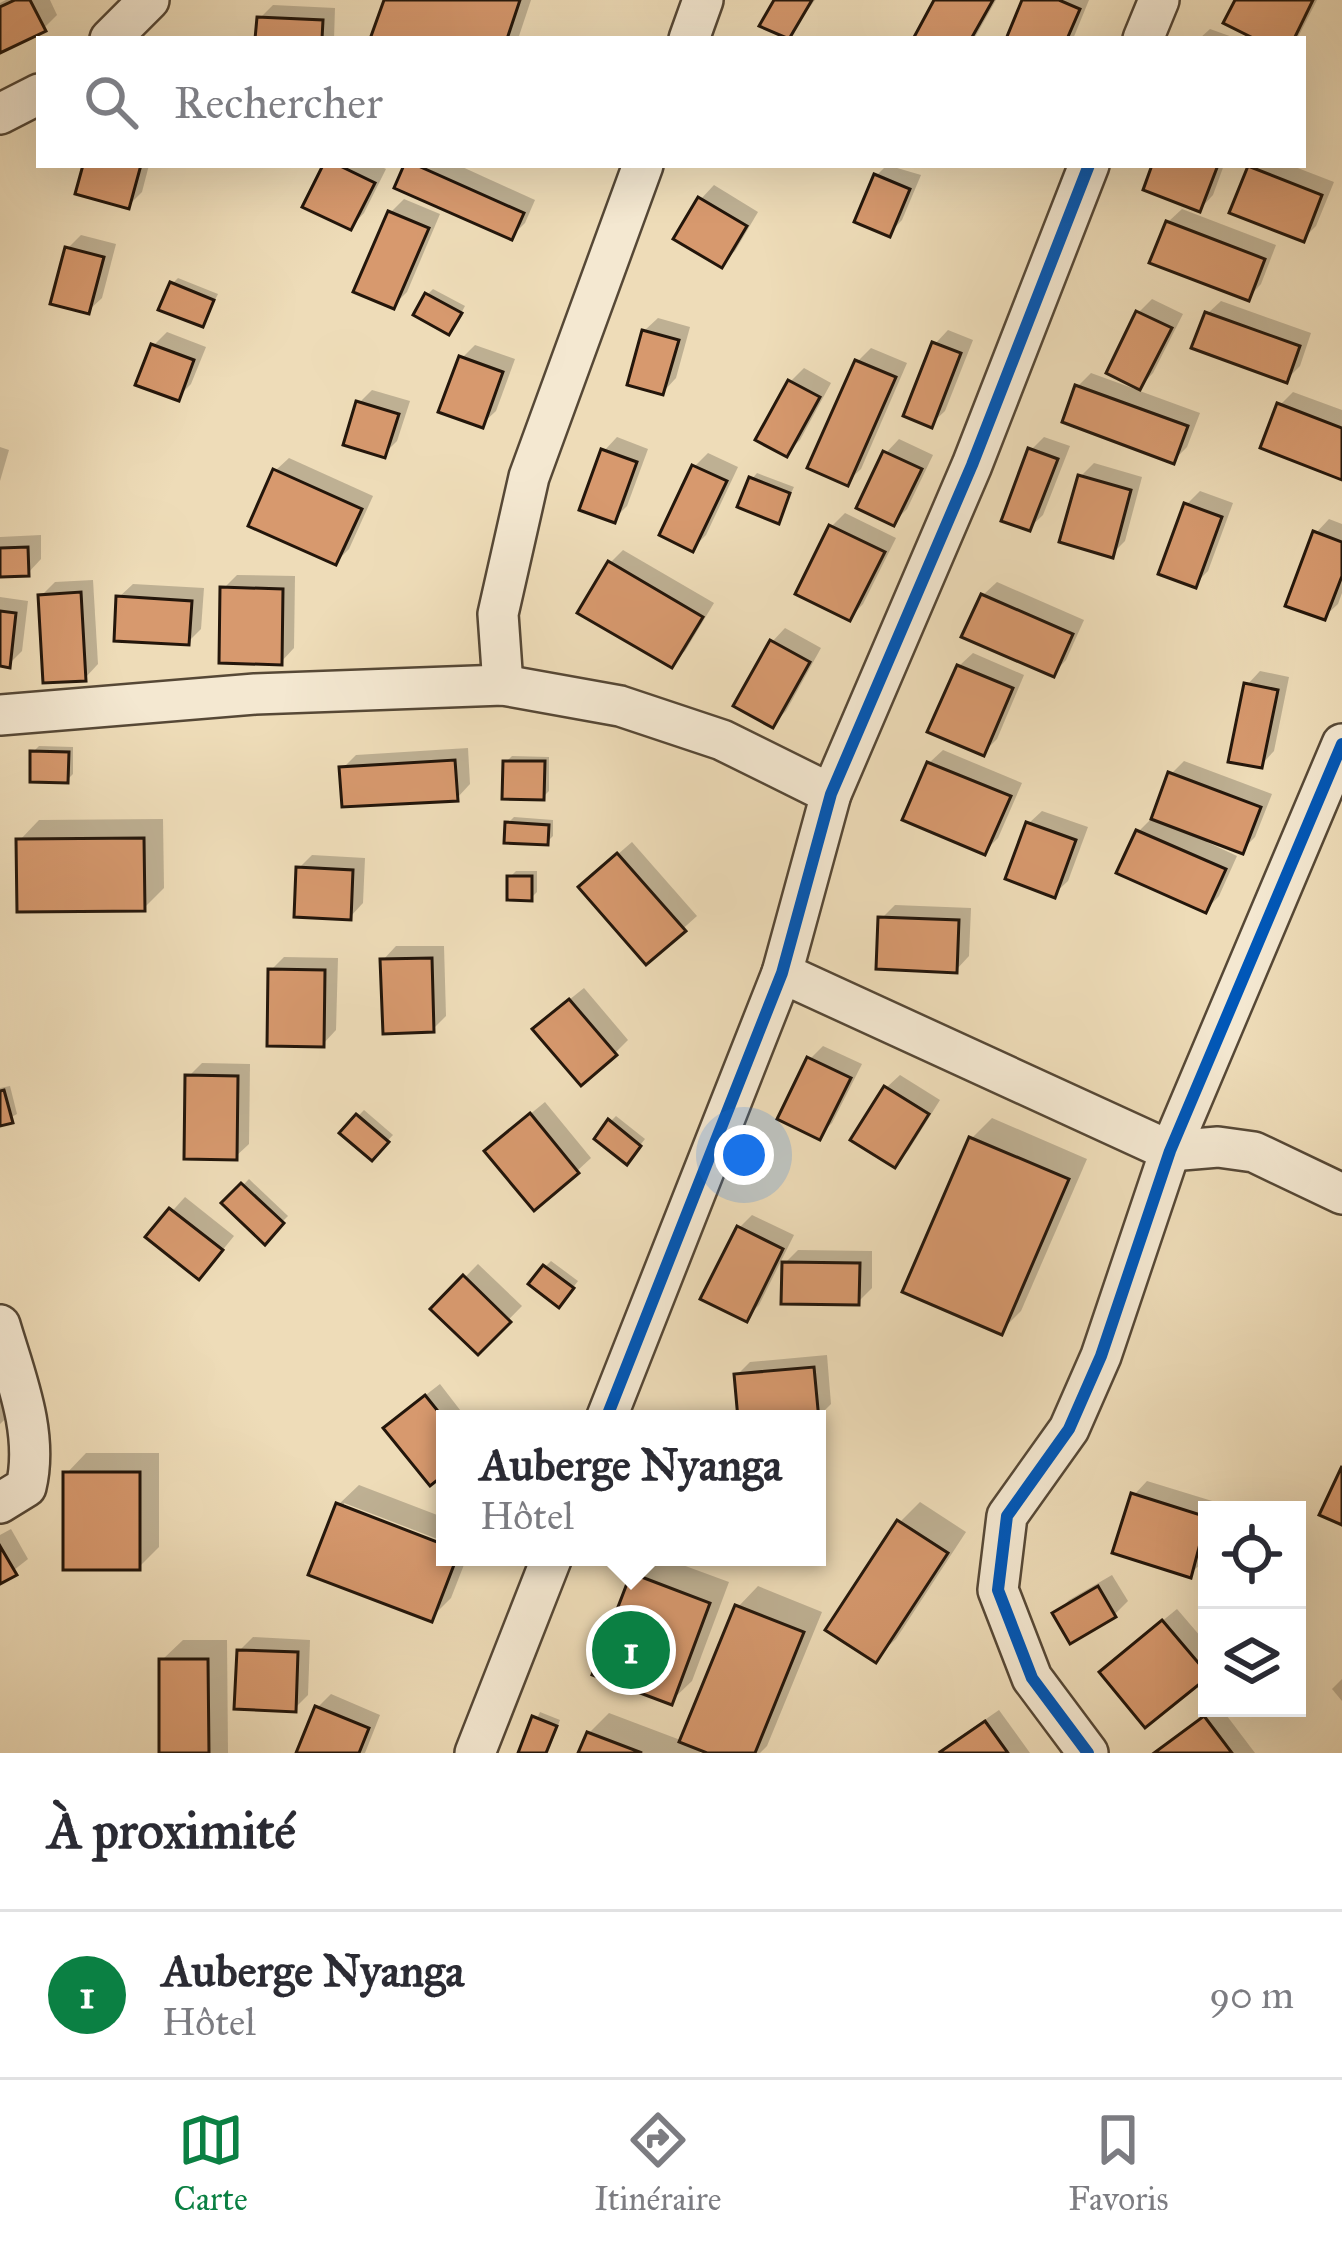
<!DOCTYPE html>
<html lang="fr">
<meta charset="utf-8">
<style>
body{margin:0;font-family:"IM FELL Great Primer",serif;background:#f2f2f3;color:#2b2b33}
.controls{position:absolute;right:36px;bottom:36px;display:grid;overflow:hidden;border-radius:0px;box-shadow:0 12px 48px #0002}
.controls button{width:108px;height:108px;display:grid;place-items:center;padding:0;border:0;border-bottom:3px solid #e1e1e2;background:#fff;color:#2b2b33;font:60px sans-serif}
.you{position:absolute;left:744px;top:1155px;width:42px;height:42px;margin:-30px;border:9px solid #fff;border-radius:50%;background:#1a73e8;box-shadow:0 0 0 18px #1a73e833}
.badge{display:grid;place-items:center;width:78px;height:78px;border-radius:50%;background:#0b8043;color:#fff;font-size:39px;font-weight:700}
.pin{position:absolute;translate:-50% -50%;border:6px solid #fff;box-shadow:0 3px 12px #0006}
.popup{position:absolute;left:436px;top:1410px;width:390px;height:156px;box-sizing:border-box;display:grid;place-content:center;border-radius:0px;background:#fff;filter:drop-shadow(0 3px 9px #0005);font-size:39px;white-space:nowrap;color:#7c7c81}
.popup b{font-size:45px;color:#2b2b33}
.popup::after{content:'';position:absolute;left:50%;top:100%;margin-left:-24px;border:24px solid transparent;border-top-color:#fff}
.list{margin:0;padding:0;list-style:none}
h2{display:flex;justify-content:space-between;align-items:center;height:156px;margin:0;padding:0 48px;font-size:51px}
h2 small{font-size:39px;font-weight:400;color:#7c7c81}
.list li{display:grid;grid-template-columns:78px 1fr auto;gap:36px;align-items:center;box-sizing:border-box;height:168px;padding:0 48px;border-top:3px solid #e1e1e2}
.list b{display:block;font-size:45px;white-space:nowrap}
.list p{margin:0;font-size:39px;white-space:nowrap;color:#7c7c81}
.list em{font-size:39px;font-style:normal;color:#7c7c81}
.icon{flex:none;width:66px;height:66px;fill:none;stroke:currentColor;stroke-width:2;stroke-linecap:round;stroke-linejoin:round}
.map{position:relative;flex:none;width:1342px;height:1753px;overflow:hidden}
.search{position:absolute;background:#fff;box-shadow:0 12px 48px #0002;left:36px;right:36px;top:36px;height:132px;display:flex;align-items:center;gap:30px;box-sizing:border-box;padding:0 42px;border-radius:0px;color:#7c7c81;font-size:45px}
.sheet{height:324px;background:#fff}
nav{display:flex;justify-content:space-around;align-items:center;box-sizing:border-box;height:168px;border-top:3px solid #e1e1e2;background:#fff;font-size:33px;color:#7c7c81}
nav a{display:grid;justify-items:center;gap:6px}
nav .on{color:#0b8043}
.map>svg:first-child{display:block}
.shadow{fill:#0003}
.building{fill:#d7996e;stroke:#23160b;stroke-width:3}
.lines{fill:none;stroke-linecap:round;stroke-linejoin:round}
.minor-casing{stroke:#564836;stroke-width:44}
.minor{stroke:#f4e8d1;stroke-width:39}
.cycleway-casing{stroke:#f4e8d1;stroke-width:20}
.cycleway{stroke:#0057b8;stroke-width:12}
</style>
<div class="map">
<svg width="1342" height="1753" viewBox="0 0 1342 1753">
<rect width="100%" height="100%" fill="#eedcb8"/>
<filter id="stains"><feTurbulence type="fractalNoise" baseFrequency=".00167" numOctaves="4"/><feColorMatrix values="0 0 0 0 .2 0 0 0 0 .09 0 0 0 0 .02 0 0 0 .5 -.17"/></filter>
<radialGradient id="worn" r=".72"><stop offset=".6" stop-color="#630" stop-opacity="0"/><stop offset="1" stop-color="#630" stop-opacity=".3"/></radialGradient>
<g class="shadow">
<path d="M6,0H50L57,15L44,28L0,50V3Z"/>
<path d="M387,0H531L518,39H373Z"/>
<path d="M778,0H815L787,38L764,25Z"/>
<path d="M937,0H996L974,39H916Z"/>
<path d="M1026,0H1089L1073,39H1009Z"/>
<path d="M1238,0H1317L1297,39H1262Z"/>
<path d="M273,5L335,8L334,39H258L260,18Z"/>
<path d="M1210,29L1238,39H1199Z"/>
<path d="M86,165H149L142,192L128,206Z"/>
<path d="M326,165H378L386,169L364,213L351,227Z"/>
<path d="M408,165H458L535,200L525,223L511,237Z"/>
<path d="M887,165L921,175L902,220L889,234L876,176Z"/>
<path d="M1156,165H1224L1213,195L1200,209Z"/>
<path d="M1253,165H1290L1334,182L1316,226L1303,239L1250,168Z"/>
<path d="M714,185L758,212L735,251L721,264L701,199Z"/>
<path d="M404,199L440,214L407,292L393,306L390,213Z"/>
<path d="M1182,209L1276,245L1261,284L1248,298L1168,222Z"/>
<path d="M81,235L116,244L102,298L88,311L68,248Z"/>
<path d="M178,278L218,294L203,324L172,284Z"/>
<path d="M433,289L465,306L454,326L427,295Z"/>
<path d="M1152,299L1183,314L1153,373L1137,390L1200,413L1187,447L1174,460L1078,386L1091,373L1135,389L1138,313Z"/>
<path d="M1221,301L1311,333L1300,366L1286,380L1207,314Z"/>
<path d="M658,318L690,327L676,378L663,392L644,331Z"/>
<path d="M948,330L973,340L945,411L931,424L935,344Z"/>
<path d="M167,332L206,347L191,384L178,397L153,346Z"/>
<path d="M475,345L515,359L496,411L482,424L462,358Z"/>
<path d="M871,348L907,363L861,469L847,482L857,362Z"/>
<path d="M804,368L831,383L800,440L787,453L790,382Z"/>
<path d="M372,390L410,401L397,441L384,454L359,403Z"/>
<path d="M1293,392L1342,410V477L1280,405Z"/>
<path d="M617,437L648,449L627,506L614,519L604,451Z"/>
<path d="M1044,437L1070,446L1043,515L1029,528L1031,450Z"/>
<path d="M899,439L933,455L907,509L894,522L886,453Z"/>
<path d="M0,447L9,450L0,481Z"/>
<path d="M708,453L738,467L706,535L693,548L694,467Z"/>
<path d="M289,458L373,496L349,549L336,562L275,471Z"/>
<path d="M1094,463L1142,477L1125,541L1112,554L1080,477Z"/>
<path d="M757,473L794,487L778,520L752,479Z"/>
<path d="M1200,491L1233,503L1208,571L1195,584L1186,505Z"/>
<path d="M845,513L896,538L863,604L850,618L832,526Z"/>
<path d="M1329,519L1342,524V593L1338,604L1324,617L1316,533Z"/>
<path d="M41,535V559L28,573L0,574V537Z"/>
<path d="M623,550L714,603L685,651L672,664L610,563Z"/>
<path d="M237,575L295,576L294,648L281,662L223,589Z"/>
<path d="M93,580L98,664L85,678L41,596L55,582Z"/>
<path d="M997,582L1084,620L1066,660L1053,674L983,595Z"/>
<path d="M133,584L204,588L201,629L188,642L119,597Z"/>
<path d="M0,597L28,601L22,651L9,664L0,663Z"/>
<path d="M785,628L821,648L786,711L773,724L772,642Z"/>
<path d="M973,653L1024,675L997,739L983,753L959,666Z"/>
<path d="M1260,671L1289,677L1274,751L1261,765L1247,685Z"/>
<path d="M39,746L73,747V774L67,780L33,752Z"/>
<path d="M468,748L470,784L457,798L343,768L356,755Z"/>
<path d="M943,750L1022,783L998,838L985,851L929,763Z"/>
<path d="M512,756L549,757V791L543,797L506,762Z"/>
<path d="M1184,761L1272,794L1255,837L1242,850L1209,838L1207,842L1237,856L1219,896L1206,910L1139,831L1152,818L1171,774Z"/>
<path d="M1042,811L1088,827L1068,881L1054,894L1028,824Z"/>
<path d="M514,817L553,820V836L547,842L508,823Z"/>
<path d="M163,819L164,888L144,908L19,841L39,820Z"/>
<path d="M632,842L697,916L647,961L595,874Z"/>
<path d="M312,855L365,858L363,903L350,917L299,868Z"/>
<path d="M516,871H537V892L531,898L510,877Z"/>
<path d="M895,905L971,908L969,956L956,970L881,919Z"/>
<path d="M396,946H444L446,1016L433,1029L383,960Z"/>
<path d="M284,957L338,958L336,1030L323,1044L271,970Z"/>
<path d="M584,988L628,1040L615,1053L549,1016Z"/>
<path d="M823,1046L862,1064L832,1123L819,1136L810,1059Z"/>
<path d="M202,1063L250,1064L249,1144L235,1157L188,1077Z"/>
<path d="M900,1075L940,1100L908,1151L895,1164L886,1088Z"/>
<path d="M10,1086L17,1114L0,1123V1088Z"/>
<path d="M545,1102L591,1158L577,1171L501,1138Z"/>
<path d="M364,1110L393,1135L372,1157L343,1132Z"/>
<path d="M616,1116L645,1139L632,1155L611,1121Z"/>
<path d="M992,1118L1087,1159L1021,1311L1001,1331L972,1138Z"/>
<path d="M249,1179L288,1216L264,1240L226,1203Z"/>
<path d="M185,1197L234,1236L212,1263L149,1237Z"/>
<path d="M752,1215L794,1235L759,1305L746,1318L739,1228Z"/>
<path d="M798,1250L872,1251V1288L858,1302L785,1263Z"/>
<path d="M551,1261L578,1281L565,1298L545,1267Z"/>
<path d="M478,1264L522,1306L478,1351L434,1309Z"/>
<path d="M827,1355L831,1404L818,1417L737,1375L750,1362Z"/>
<path d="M440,1384L467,1419H445V1470L400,1415Z"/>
<path d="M0,1387L17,1408L0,1424Z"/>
<path d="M86,1453H159V1547L139,1567L66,1474Z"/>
<path d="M1147,1481L1222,1504L1220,1510H1207V1550L1204,1561L1190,1574L1134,1495Z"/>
<path d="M359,1485L445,1518V1542L344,1503V1510L445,1549V1557H467L451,1598L431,1618L338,1505Z"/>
<path d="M920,1502L966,1532L896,1639L875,1659L900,1522Z"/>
<path d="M11,1529L28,1559L0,1581V1535Z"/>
<path d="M650,1557H661L729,1582L692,1681L671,1701L633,1574Z"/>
<path d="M1112,1575L1128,1601L1115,1614L1071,1640L1056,1614L1069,1600Z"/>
<path d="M758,1586L822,1612L767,1746L760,1753H715L702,1748L700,1753H581L589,1733L609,1713L683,1741L738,1607Z"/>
<path d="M1177,1609L1207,1644V1674L1116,1659Z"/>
<path d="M253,1637L310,1640L308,1695L294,1709L239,1651Z"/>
<path d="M183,1640H227L228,1753H162V1660Z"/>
<path d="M1342,1679V1701L1332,1689Z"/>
<path d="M331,1694L380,1715L365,1753H299L317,1708Z"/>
<path d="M1214,1708H1221L1255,1753H1158Z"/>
<path d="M999,1710L1030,1753H945L957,1739Z"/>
<path d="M540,1712L560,1720L548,1753H521Z"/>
</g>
<g class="building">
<path d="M15,0H30L46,31L0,53V7Z"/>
<path d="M384,0H520L507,39H370Z"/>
<path d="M774,0H812L789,39L759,26Z"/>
<path d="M934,0H993L971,39H913Z"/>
<path d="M1022,0H1059L1080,9L1067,39H1006Z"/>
<path d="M1235,0H1313L1294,39H1255L1223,23Z"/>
<path d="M257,17L323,20L322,39H255Z"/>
<path d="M83,165H141L129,209L75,194Z"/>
<path d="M323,165H338L375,183L351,230L302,207Z"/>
<path d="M404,165H416L524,213L512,240L394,188Z"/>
<path d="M1152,165H1218L1200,212L1143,190Z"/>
<path d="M1248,166L1322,195L1304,242L1229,213Z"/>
<path d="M874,174L910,189L890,237L854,222Z"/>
<path d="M698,197L747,226L722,268L673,239Z"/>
<path d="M388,211L429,228L394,309L353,292Z"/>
<path d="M1166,221L1265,259L1249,301L1149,263Z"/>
<path d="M65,247L104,257L89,314L50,304Z"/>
<path d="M170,282L214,300L203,327L158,310Z"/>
<path d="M425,293L462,313L449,335L413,315Z"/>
<path d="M1136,311L1172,328L1140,390L1106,373Z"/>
<path d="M1205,312L1300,346L1287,383L1191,348Z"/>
<path d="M642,330L679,340L663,395L627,385Z"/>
<path d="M932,342L961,353L932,428L903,416Z"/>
<path d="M151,344L194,360L179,401L135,385Z"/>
<path d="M459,356L503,372L483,428L438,412Z"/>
<path d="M855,360L896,377L848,486L807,468Z"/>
<path d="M788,380L820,397L787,457L755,440Z"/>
<path d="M1075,385L1188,426L1174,464L1062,422Z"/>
<path d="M356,401L399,414L385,458L343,445Z"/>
<path d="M1277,403L1342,428V480L1260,448Z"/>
<path d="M1028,448L1058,459L1030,531L1001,521Z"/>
<path d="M601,449L637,462L615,523L579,510Z"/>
<path d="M883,451L922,469L894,526L856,508Z"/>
<path d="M692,465L727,481L693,552L659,535Z"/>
<path d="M273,469L362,509L336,565L248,526Z"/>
<path d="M1078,475L1131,490L1113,558L1059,542Z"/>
<path d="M749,477L790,493L779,524L737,507Z"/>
<path d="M1184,503L1222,517L1196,588L1158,574Z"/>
<path d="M829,525L885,552L850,621L795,594Z"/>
<path d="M1313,531L1342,542V576L1325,620L1285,606Z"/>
<path d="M28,547L29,576L0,577V548Z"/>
<path d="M608,561L703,617L672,668L577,613Z"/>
<path d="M220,587L283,589L282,665L219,663Z"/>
<path d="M81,592L86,681L43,683L38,595Z"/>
<path d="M981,594L1073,634L1054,677L961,637Z"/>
<path d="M116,596L192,601L189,645L114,641Z"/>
<path d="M0,611L16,613L10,668L0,666Z"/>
<path d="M770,640L810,662L773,728L733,706Z"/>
<path d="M957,665L1013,688L984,756L927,732Z"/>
<path d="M1244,683L1278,690L1262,768L1228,762Z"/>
<path d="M30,751L69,752L68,783L30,782Z"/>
<path d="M455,760L458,801L342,807L339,767Z"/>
<path d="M503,761H545L544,800L502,799Z"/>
<path d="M927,762L1011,796L985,855L902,820Z"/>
<path d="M1168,772L1261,807L1243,854L1151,819Z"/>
<path d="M505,822L549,825L548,845L504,843Z"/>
<path d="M1026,822L1076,840L1055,898L1005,879Z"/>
<path d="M1136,830L1226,869L1206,913L1116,873Z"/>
<path d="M144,838L145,911L17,912L16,839Z"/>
<path d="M617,853L686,931L646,965L578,887Z"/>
<path d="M296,867L353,870L351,920L294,917Z"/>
<path d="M507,876H532V901L507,900Z"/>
<path d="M878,917L959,920L957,973L876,969Z"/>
<path d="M432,958L434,1032L383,1034L380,959Z"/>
<path d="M268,969L325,970L324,1047L267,1046Z"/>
<path d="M569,999L617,1055L581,1086L532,1029Z"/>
<path d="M807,1057L851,1078L820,1140L777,1119Z"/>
<path d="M185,1075L238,1076L237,1160L184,1159Z"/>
<path d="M884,1086L929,1114L895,1168L850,1140Z"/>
<path d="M4,1090L13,1123L0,1126V1091Z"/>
<path d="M530,1113L579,1173L534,1211L484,1151Z"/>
<path d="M356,1114L389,1142L372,1161L339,1133Z"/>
<path d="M608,1119L641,1146L627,1165L594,1139Z"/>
<path d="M969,1137L1069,1179L1002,1335L902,1292Z"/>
<path d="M241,1183L284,1223L265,1245L221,1203Z"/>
<path d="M169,1208L223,1250L199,1280L145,1237Z"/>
<path d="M737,1226L783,1249L747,1322L700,1299Z"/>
<path d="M782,1262L860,1263L859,1305L781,1304Z"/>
<path d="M543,1265L574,1288L559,1308L528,1284Z"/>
<path d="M463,1275L511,1322L478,1355L430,1309Z"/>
<path d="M814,1367L819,1420L738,1419L734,1374Z"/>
<path d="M425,1395L445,1420V1474L430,1486L383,1428Z"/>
<path d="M1342,1466V1525L1319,1515Z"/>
<rect x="63" y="1472" width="77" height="98"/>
<path d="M1131,1493L1207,1517L1191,1578L1112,1553Z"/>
<path d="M336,1503L445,1545V1557H457L432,1622L308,1575Z"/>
<path d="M897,1520L948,1553L876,1663L825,1630Z"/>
<path d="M0,1546L17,1575L0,1584Z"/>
<path d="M631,1573L710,1603L672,1705L592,1675Z"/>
<path d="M1098,1586L1116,1617L1070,1644L1052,1613Z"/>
<path d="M735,1605L804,1632L755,1753H707L679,1742Z"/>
<path d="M1162,1620L1207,1673V1678L1145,1728L1099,1672Z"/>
<path d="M237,1650L298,1652L296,1712L234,1709Z"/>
<path d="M159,1659H208L209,1753H159Z"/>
<path d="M315,1706L369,1728L359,1753H296Z"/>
<path d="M532,1716L557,1726L546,1753H518Z"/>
<path d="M1204,1716L1232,1753H1154Z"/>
<path d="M985,1721L1008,1753H941L940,1752Z"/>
<path d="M587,1732L642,1753H578Z"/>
</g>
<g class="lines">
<g class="minor-casing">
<g id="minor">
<path d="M110,39L149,0"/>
<path d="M689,39L703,0"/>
<path d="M1143,39L1159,0"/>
<path d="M0,114L39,94"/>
<path d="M503,685L498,614L529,477L643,165"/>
<path d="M0,715L255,694L503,685L620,706L722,740L831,794"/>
<path d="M782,973L1170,1151L1218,1147L1254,1152L1342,1194"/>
<path d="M0,1325C15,1376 39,1433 26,1487L0,1503"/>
<path d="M606,1419L782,973L831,794L972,465L1089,165"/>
<path d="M475,1753L552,1557"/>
<path d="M1088,1753L1032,1678L998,1590L1007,1516L1069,1429L1101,1356L1170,1151L1342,744"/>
</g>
</g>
<use href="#minor" class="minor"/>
<g class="cycleway-casing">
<g id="cycleway">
<path d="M606,1419L782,973L831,794L972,465L1089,165"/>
<path d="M1088,1753L1032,1678L998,1590L1007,1516L1069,1429L1101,1356L1170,1151L1342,744"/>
</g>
</g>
<use href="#cycleway" class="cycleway"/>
</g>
<rect width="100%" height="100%" filter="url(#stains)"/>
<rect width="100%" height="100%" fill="url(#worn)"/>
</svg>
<div class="controls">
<button><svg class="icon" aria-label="locate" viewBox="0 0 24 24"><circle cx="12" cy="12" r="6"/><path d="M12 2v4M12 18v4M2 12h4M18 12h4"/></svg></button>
<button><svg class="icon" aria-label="layers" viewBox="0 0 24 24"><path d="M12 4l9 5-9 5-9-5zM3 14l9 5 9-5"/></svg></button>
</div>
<div class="you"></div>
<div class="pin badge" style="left:631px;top:1650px">1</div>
<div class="popup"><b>Auberge Nyanga</b>Hôtel</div>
<div class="search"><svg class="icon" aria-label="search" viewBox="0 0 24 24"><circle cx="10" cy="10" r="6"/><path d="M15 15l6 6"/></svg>Rechercher</div>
</div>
<section class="sheet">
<h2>À proximité<small></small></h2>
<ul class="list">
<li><span class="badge">1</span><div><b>Auberge Nyanga</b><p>Hôtel</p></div><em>90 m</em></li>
</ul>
</section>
<nav>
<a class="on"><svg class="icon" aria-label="map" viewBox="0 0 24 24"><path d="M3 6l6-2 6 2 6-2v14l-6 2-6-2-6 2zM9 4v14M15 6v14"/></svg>Carte</a>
<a><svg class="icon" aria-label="directions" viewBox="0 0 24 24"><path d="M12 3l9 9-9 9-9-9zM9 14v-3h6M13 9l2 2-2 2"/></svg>Itinéraire</a>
<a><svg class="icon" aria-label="saved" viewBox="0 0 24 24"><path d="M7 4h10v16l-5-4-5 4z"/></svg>Favoris</a>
</nav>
